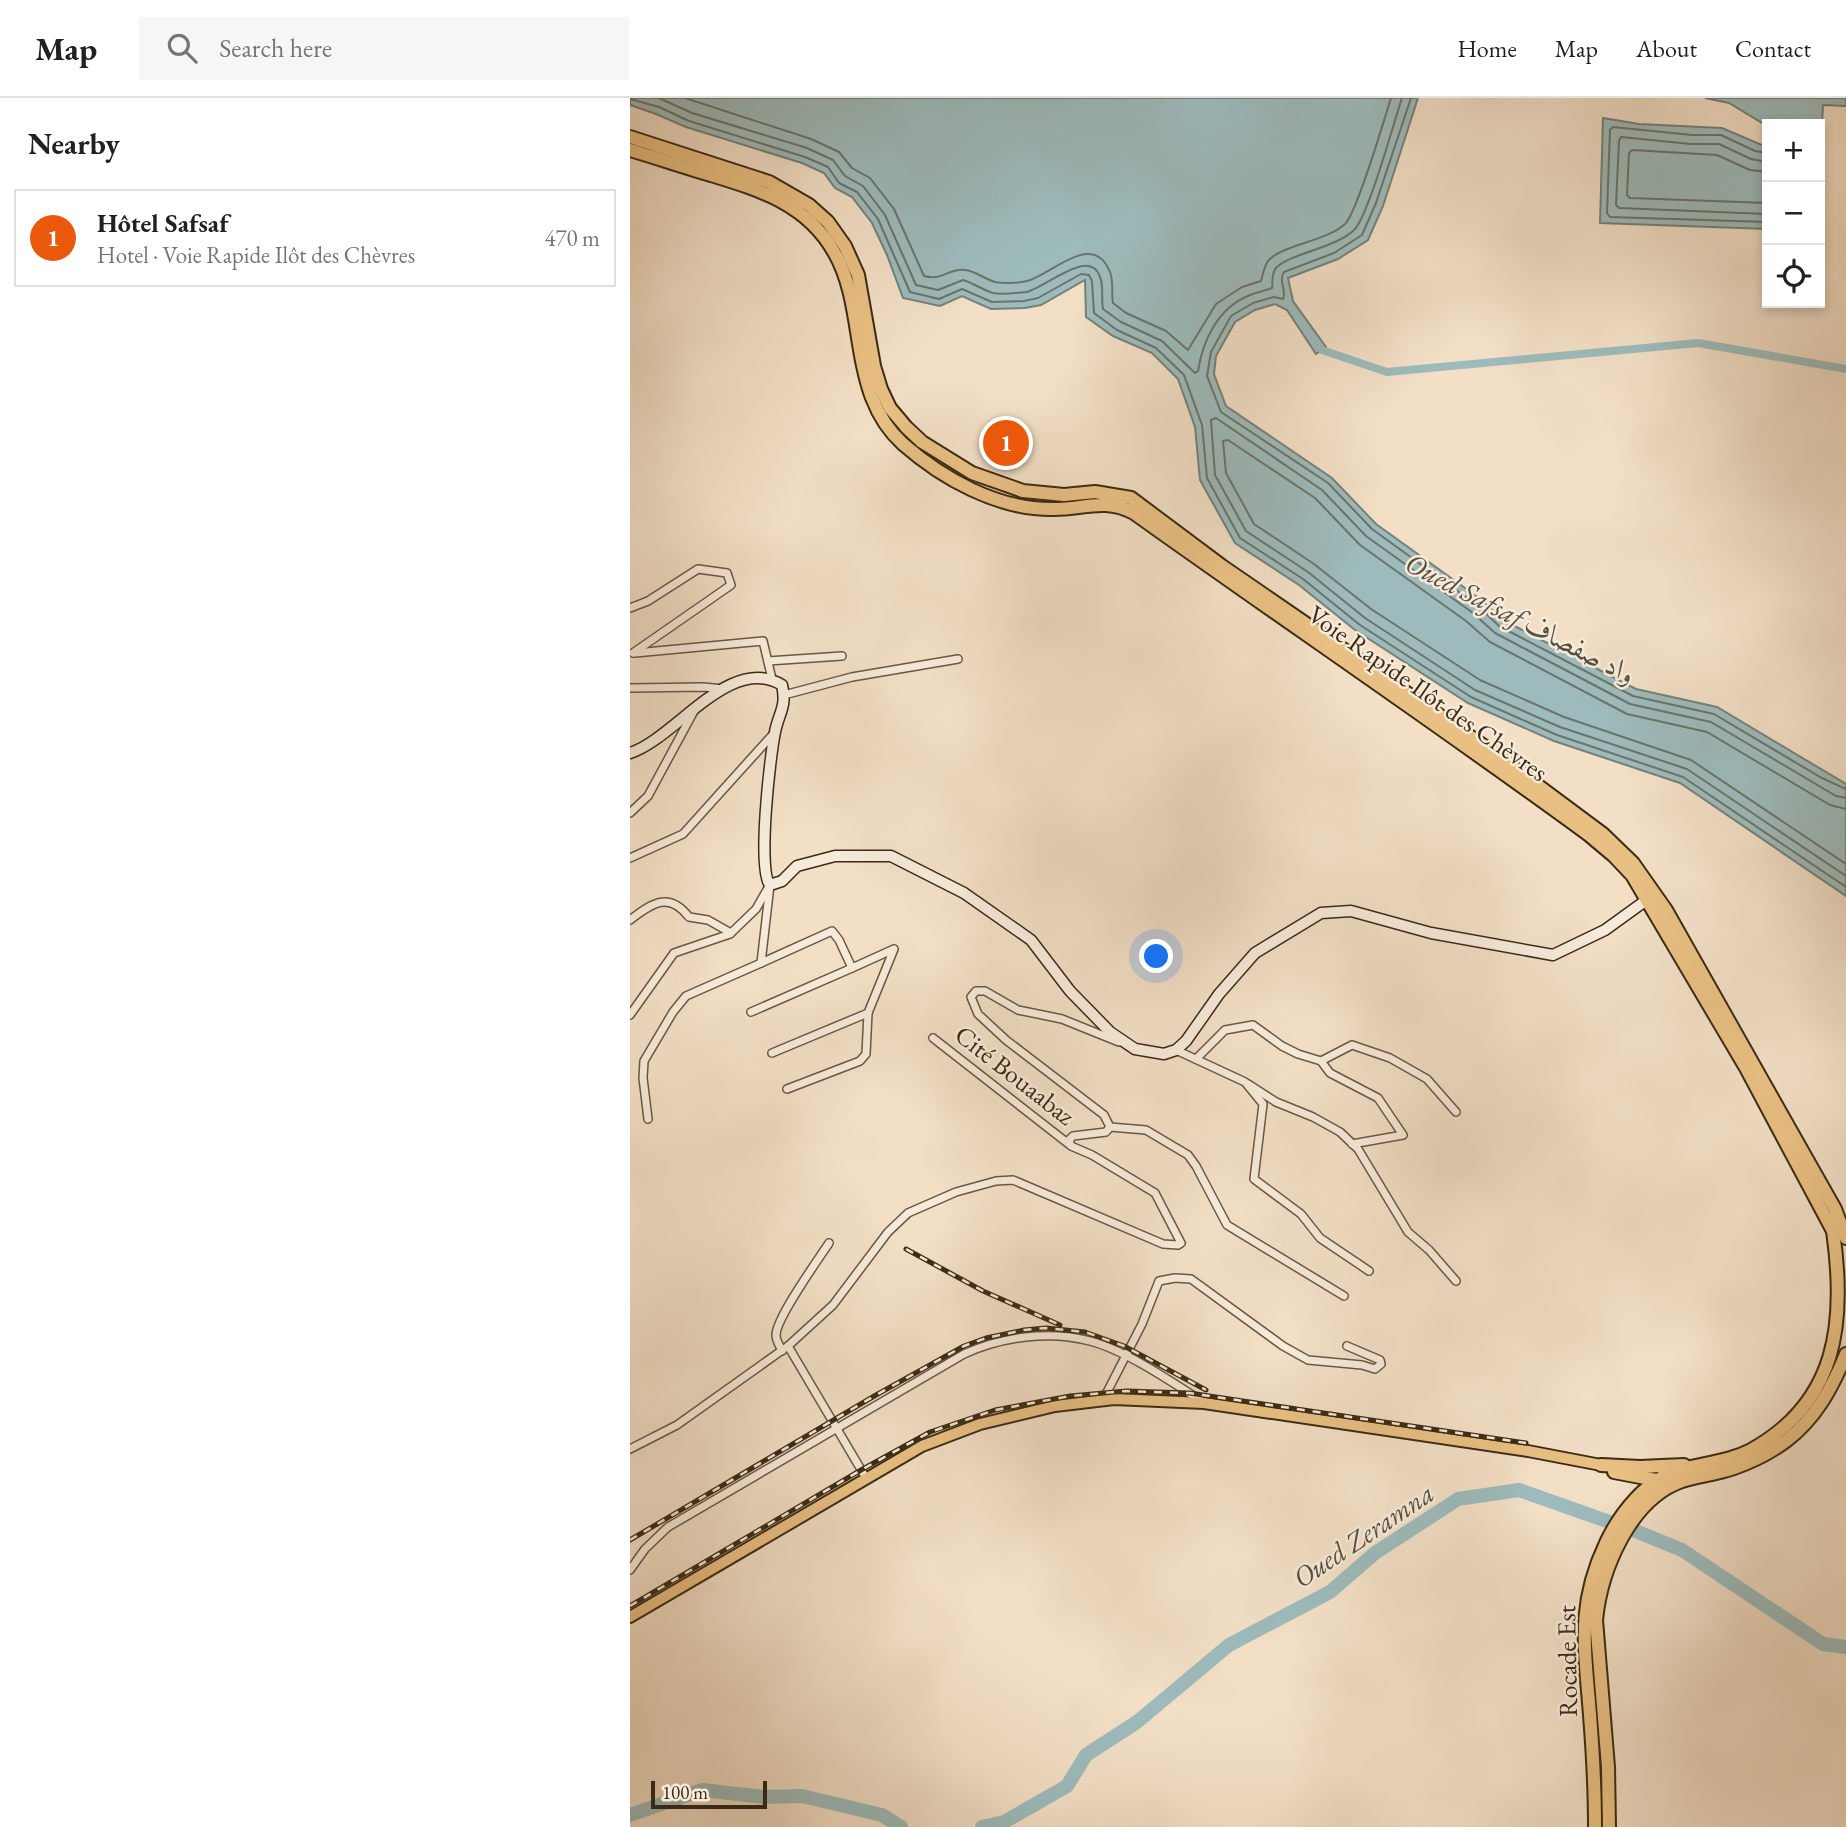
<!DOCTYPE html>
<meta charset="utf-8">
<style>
body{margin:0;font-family:"EB Garamond",Amiri,serif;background:#f6f6f6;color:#202124}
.controls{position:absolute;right:21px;top:21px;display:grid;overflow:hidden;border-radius:0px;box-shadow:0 4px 10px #0003}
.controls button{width:63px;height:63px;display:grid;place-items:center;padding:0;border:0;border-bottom:2px solid #e0e0e0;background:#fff;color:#202124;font:35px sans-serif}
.scale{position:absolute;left:21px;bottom:18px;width:116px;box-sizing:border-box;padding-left:7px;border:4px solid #3b2b15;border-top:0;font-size:19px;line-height:24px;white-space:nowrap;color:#3b2b15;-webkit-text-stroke:5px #f7eada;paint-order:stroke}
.you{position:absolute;left:527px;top:859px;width:24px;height:24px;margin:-18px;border:5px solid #fff;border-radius:50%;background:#1a73e8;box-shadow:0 0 0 10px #1a73e833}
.badge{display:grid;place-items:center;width:46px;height:46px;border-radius:50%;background:#ea580c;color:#fff;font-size:23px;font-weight:700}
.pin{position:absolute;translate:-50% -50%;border:4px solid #fff;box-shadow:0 2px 7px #0006}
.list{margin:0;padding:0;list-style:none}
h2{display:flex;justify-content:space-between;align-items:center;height:91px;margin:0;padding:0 28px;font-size:30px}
h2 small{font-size:23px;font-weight:400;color:#757577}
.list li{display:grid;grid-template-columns:46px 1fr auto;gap:21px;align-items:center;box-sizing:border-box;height:98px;margin:0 14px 14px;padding:0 14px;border:2px solid #e0e0e0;border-radius:0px}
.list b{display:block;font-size:26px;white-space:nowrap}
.list p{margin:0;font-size:23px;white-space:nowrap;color:#757577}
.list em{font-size:23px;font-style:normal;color:#757577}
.icon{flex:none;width:38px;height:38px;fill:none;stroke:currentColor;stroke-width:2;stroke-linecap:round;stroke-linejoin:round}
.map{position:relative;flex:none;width:1216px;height:1729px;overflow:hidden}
header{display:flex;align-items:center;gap:42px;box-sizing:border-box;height:98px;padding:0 35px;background:#fff;border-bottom:2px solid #e0e0e0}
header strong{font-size:33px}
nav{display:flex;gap:38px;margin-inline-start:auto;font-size:24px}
.search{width:490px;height:63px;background:#f6f6f6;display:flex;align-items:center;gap:18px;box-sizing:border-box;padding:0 24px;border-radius:0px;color:#757577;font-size:26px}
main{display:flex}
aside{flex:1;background:#fff}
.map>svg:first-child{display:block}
.water{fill:#9dbbbc;stroke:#768179;stroke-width:2}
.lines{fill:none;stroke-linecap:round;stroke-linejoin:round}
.shore{stroke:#6c7368;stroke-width:2}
.canal{stroke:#9dbbbc;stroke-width:8}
.river{stroke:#9dbbbc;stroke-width:14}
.street-casing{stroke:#695841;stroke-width:10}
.secondary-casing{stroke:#3b2b15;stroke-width:13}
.primary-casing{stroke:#3b2b15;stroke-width:14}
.highway-casing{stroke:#3b2b15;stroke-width:16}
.street{stroke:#f7eada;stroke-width:7}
.secondary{stroke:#f7eada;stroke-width:10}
.primary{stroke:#e9c083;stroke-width:10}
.highway{stroke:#e9c083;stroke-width:12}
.rail-casing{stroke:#3b2b15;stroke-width:5}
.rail{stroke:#f7eada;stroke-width:2.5;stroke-dasharray:8;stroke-linecap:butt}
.labels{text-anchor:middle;stroke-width:5;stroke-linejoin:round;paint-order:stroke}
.street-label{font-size:26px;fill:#3b2b15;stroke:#f7eada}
.water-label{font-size:28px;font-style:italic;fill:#544f3f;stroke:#f7eada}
</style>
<header>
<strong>Map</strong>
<div class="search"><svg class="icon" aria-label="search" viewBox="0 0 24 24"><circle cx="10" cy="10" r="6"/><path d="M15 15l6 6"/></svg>Search here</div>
<nav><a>Home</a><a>Map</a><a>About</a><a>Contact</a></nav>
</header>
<main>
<aside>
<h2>Nearby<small></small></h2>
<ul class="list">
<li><span class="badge">1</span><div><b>Hôtel Safsaf</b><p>Hotel · Voie Rapide Ilôt des Chèvres</p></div><em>470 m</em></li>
</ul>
</aside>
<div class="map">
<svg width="1216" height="1729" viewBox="0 0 1216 1729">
<rect width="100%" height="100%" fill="#f2dfc6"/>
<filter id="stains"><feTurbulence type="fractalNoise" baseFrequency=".00286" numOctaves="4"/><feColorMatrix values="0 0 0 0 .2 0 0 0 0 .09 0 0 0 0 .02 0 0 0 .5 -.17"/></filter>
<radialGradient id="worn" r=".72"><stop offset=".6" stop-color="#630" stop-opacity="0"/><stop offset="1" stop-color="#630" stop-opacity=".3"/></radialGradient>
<g class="water">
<path d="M0,0H788L753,108L738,142L708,161L658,180L663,203L696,249L686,256L657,212L645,206L625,212L605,224L586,258L584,276L596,308L702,380L746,426L853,503L873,522L1006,591L1087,609L1216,686V798L1050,685L924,643L838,605L725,532L669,487L605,445L570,382L565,329L548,281L522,255L483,238L456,219L455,182L411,207L395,210L361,211L332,198L310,208L273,200L257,157L242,125L222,99L205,90L194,75L172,65L56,29L26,16L0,7Z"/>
<path d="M1075,0H1216V8L1193,7L1190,70V26L1137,28L1099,5Z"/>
<path d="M973,20L1009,26L1092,30L1134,48L1137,47V131L970,125Z"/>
</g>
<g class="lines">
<g class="shore">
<path d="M29,0L62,15L177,50L203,62L215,78L233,88L255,117L286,187L308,192L333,182C343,185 353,192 363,195C372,197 386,195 396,194C414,191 460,148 470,179C474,188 471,201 473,211L491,224L532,243L565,275L568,273C573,241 589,209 620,197C627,194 635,193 642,190C643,184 641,176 646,170C658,156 706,150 724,132C738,119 764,24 772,0"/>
<path d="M55,0L181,41L209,54L222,70L240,80L264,111L294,178C314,183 318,170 335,172C346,173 354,181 365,184C374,186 388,185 397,183C420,178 463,131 480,174C484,184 481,195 483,205L496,215L536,233L558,252L586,206L612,189L631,183C633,176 634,169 638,163C653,146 695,144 715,126C727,115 754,22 761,0"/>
<path d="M781,0L746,105L732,137L704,155L654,174C648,183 657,192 653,201L644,199L623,205L601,218L581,254L577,278L591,314L698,385L742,431L848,508L869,528L1003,598L1084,616L1190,679L1216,691"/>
<path d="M0,1L29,9L59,23L175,59L198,69L209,85L227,94L248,121L280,194L309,201L332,191L362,204L394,203L408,200L451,176L459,177L462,183L464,215L487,232L526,250L554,277L572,327L577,380L610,440L673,481L730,527L841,599L927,637L1053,679L1216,789"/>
<path d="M1137,55L1125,53L1091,37H1062L983,29L980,32L977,115L980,119L1137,124"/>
<path d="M1137,64L1121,61L1089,46H1061L991,39L989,43L986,107L989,110L1137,116"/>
<path d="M1137,74L1120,72L1087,57L1002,52L999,55L997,97L1000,100L1137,105"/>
<path d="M1216,700L1206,698L1081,624L1000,606L865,535L843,515L736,438L692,392L586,320L581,322L585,377L616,433L678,474L735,520L845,592L930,629L1057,671L1216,778"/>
<path d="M1216,711L1200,707L1077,634L997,616L860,544L836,523L730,447L685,400L598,342L593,343L596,375L624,426L684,466L741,511L850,582L934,619L1061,662L1216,766"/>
</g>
<path class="canal" d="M687,246L692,252L757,274L1068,245L1216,271"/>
<g class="river">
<path d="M0,1717L72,1692L134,1699L172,1698L252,1717L271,1729"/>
<path d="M352,1729L374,1724L437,1688L456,1657L507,1624L599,1547L700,1494L745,1455L828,1401L889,1392L1008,1434L1052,1452L1193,1546L1216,1549"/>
</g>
<g class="street-casing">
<g id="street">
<path d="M0,510L18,503L68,471L97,475L101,487L3,555"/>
<path d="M5,555L133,543L142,581"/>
<path d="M138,563L212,558"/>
<path d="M0,590L73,589L94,591"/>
<path d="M154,597L222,579L328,561"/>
<path d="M0,715L18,698L64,613"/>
<path d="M0,760L53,736L145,634"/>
<path d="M140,787L131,865L202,833L209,842L222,870L264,851L238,915L142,955"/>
<path d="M0,822C22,805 39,793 59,819L78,822L101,835"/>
<path d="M121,914L222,870"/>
<path d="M0,917L44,855L100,836L126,811L138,790"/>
<path d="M303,940L440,1047"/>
<path d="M546,952L615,984L633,1006L624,1081L671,1116L690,1140L739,1173"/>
<path d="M566,961L595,932L623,927L652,948L668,956L691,963L700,975L748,1000L773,1037L722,1046"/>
<path d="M691,963L722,947L760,960L797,981L826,1014"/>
<path d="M618,986L646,1004L683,1019L710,1034L728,1051L778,1134L799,1152L826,1183"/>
<path d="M157,991L230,963L236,956L238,915"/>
<path d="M18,1021L13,980L14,963L43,914L56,898L131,865"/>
<path d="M480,1029L516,1032L558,1057L566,1068L597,1127L714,1198"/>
<path d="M158,1248L236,1380"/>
<path d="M152,1253C150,1248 146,1243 146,1237C146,1220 188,1162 199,1145"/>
<path d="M473,1302L512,1226L529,1183L545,1180L561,1181L653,1248L678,1262L732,1267L745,1271L751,1266L750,1262L717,1248"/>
<path d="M0,1351L47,1327L158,1248L203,1207L258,1134L278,1115L326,1094L366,1083L383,1082L533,1146L548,1147L551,1145L525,1095L462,1057L441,1048L439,1042L443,1038L476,1034L480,1029L474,1017L376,942L348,916L341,899L346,893H355L388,912L432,921L489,944"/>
<path d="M0,1472L15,1451L38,1429L334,1256C371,1239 419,1232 460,1243C495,1252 542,1284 573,1304"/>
</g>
</g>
<g class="secondary-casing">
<path id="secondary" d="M0,655C45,641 100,555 152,587C157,609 149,614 145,634C140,658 127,772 140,787L152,783L167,768L205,758H261L334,795L401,842L440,893L480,934L505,951L534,956L546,952L556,943L589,896L625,855L691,815L721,813L801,835L923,857L975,832L1022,798"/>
</g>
<g class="primary-casing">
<path id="primary" d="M0,1519L292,1348L350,1326L425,1308L484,1301L574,1305L898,1353L971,1367"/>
</g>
<g class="highway-casing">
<g id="highway">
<path d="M0,39L139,84L179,107L198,124L215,148L228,177L244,268L251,291L260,310L276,329L292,344L342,375L393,393L434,397L465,394L501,400L592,468L867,657L973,736L1003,765L1036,812L1205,1111L1216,1140"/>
<path d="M0,52C27,60 54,69 81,77C130,92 177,106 204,154C220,181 224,215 229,246C235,283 243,319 273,346C313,381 367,411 421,411C453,412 473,399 504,415C655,523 809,627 959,737L984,758L1002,777L1116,970L1203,1133C1216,1224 1208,1304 1121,1352C1098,1364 1073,1365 1049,1372C1016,1382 990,1415 976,1445C946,1508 955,1551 960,1617C963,1655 965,1692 965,1729"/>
<path d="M971,1367L1010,1369L1054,1367"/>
<path d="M984,1374L1031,1383"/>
<path d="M979,1729L978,1669L966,1522C971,1472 1000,1401 1052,1383C1068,1378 1087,1376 1104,1370C1121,1364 1141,1354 1156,1343C1186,1320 1202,1290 1216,1256"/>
</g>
</g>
<use href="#street" class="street"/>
<use href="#secondary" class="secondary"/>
<use href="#primary" class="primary"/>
<use href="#highway" class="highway"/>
<g class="rail-casing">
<g id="rail">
<path d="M276,1151L353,1193L430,1227"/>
<path d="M0,1442L246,1297L334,1248L356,1240L394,1232L416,1230L455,1234L494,1248L576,1292"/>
<path d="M0,1508L231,1372L300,1334L365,1312L440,1298L496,1293L559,1295L896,1345"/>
</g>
</g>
<use href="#rail" class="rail"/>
</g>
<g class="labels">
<g class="street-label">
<text transform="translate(798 595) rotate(35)" y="9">Voie Rapide Ilôt des Chèvres</text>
<text transform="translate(385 977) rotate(38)" y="9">Cité Bouaabaz</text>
<text transform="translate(937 1563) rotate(-91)" y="9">Rocade Est</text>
</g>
<g class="water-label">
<text transform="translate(891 520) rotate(27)" y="10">Oued Safsaf واد صفصاف</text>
<text transform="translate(733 1437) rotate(-34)" y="10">Oued Zeramna</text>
</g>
</g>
<rect width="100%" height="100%" filter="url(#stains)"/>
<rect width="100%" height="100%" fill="url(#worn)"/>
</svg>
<div class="controls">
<button>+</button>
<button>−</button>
<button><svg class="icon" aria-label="locate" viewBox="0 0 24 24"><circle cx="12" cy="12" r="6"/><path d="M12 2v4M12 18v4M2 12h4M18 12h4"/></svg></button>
</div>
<div class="scale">100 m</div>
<div class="you"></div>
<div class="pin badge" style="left:376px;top:345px">1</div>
</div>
</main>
